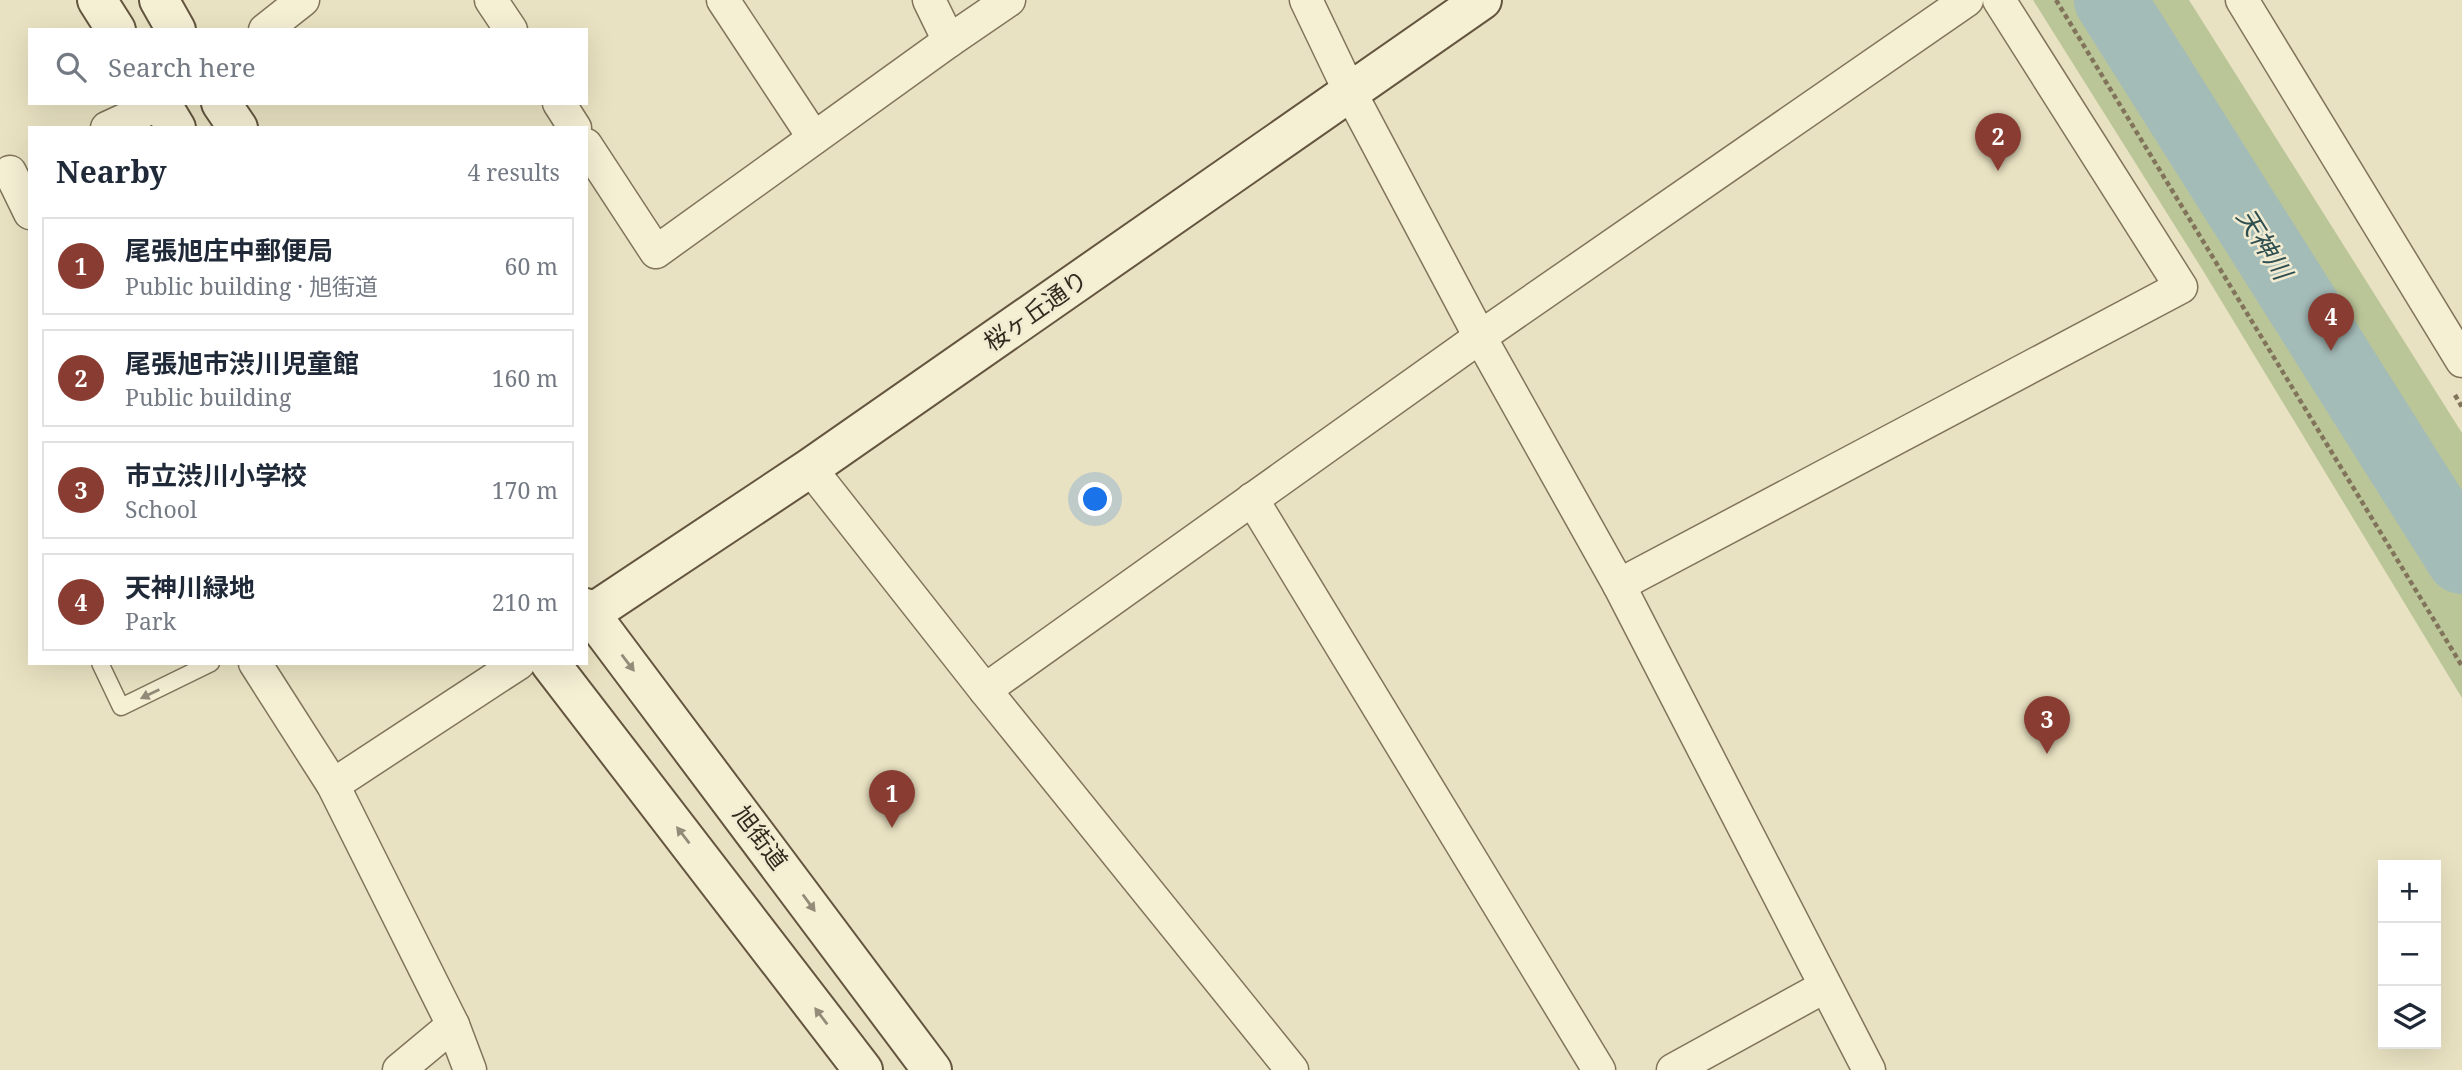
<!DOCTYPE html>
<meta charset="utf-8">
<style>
body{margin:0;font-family:"Noto Serif","Noto Sans JP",serif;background:#f6f6f7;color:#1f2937}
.controls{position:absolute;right:21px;bottom:21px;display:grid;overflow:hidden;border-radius:0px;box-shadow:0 7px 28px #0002}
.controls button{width:63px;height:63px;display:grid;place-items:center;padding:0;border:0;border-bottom:2px solid #e0e1e3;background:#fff;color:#1f2937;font:35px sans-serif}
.you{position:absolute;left:1096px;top:500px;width:24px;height:24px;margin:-18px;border:5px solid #fff;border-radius:50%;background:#1a73e8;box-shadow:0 0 0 10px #1a73e833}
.badge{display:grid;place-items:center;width:46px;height:46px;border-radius:50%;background:#893d32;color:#fff;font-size:23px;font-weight:700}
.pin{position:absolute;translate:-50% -58px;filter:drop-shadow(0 2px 4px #0008)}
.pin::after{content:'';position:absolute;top:37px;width:24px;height:21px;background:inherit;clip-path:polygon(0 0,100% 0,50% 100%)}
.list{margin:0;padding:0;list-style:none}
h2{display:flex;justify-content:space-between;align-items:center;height:91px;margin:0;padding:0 28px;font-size:30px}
h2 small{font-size:23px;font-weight:400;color:#747a83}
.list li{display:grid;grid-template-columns:46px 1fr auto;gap:21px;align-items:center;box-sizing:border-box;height:98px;margin:0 14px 14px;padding:0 14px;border:2px solid #e0e1e3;border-radius:0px}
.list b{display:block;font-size:26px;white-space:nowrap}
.list p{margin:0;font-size:23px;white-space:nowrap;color:#747a83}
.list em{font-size:23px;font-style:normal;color:#747a83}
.icon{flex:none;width:38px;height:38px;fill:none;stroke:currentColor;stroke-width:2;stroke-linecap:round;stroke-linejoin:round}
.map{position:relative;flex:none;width:2462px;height:1070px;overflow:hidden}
.search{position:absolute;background:#fff;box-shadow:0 7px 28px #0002;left:28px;top:28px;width:560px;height:77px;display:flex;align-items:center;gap:18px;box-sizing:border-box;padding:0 24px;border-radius:0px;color:#747a83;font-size:26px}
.panel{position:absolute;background:#fff;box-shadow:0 7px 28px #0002;left:28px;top:126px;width:560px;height:539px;border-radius:0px}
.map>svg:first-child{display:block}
.green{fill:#bac598}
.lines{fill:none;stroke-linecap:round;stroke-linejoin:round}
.river{stroke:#a4bcb8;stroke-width:72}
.lane-casing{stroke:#81745b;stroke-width:19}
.street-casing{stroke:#81745b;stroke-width:35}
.secondary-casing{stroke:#63553f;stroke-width:42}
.path{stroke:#81745b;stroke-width:4.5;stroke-dasharray:5 3.5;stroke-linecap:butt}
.lane{stroke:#f5efd4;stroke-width:16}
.street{stroke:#f5efd4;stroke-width:32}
.secondary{stroke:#f5efd4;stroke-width:38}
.oneway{fill:#948c79}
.labels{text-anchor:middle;stroke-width:5;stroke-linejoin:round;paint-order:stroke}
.street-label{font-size:24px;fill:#322a1e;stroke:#f1ecd1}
.water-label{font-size:26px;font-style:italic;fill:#2f4e50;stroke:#f1ecd1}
</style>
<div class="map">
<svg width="2462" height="1070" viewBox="0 0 2462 1070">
<rect width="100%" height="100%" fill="#e9e2c2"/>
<path class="green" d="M2033,0H2189L2462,433V698L2202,269Z"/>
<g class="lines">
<path class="river" d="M2110,0L2462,558"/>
<g class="lane-casing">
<path id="lane" d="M100,663L121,707L211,663"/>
</g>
<g class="street-casing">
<g id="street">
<path d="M491,0L511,30"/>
<path d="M723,0L814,138"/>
<path d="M929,0L949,41"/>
<path d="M1306,0L1350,92L1480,337L1619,585L1869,1070"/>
<path d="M2242,0L2462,361"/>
<path d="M265,30L303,0"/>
<path d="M559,103L575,128"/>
<path d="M107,128L161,103"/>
<path d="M586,145L656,252L949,41L1009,0"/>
<path d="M10,172L30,213"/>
<path d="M810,468L985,690L1292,1070"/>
<path d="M1252,499L1599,1070"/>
<path d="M1619,585L2181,287L1999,0"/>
<path d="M255,663L333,785L453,1025L470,1070"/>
<path d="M985,690L1480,337L1967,0"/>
<path d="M333,785L519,663"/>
<path d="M399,1070L453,1025"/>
<path d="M1673,1070L1824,987"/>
</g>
</g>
<g class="secondary-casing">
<g id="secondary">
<path d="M97,0L116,30"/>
<path d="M159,0L176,30"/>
<path d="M161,103L176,128"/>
<path d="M221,103L238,128"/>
<path d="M586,608L932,1070"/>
<path d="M586,617L810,468L1482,0"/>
<path d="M550,663L863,1070"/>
</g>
</g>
<g class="path">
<path d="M2056,0L2462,666"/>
<path d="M2455,395L2462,407"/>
</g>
<use href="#lane" class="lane"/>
<use href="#street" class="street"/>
<use href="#secondary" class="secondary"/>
</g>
<defs><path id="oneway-solid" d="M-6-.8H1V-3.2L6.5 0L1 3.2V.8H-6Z" transform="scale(1.75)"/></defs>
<g class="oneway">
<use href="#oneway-solid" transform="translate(628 663) rotate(53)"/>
<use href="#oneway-solid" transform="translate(150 694) rotate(154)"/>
<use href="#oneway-solid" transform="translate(683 835) rotate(-128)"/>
<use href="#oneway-solid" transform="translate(809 903) rotate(54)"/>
<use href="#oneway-solid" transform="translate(821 1016) rotate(-127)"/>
</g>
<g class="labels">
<g class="street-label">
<text transform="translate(1036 311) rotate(-35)" y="8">桜ヶ丘通り</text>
<text transform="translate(760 838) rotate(53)" y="8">旭街道</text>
</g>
<g class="water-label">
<text transform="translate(2264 244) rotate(58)" y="9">天神川</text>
</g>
</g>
</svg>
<div class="controls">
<button>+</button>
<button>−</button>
<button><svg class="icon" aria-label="layers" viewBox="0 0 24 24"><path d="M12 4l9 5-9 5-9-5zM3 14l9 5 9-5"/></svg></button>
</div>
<div class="you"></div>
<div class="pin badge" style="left:892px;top:828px">1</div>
<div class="pin badge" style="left:1998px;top:171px">2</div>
<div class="pin badge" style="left:2047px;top:754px">3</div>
<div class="pin badge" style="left:2331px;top:351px">4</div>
<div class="search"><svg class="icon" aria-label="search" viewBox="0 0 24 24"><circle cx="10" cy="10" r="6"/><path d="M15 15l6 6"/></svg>Search here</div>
<section class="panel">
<h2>Nearby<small>4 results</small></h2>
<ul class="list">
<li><span class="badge">1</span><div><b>尾張旭庄中郵便局</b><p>Public building · 旭街道</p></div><em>60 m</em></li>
<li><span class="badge">2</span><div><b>尾張旭市渋川児童館</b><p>Public building</p></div><em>160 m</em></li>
<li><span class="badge">3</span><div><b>市立渋川小学校</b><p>School</p></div><em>170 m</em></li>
<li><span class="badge">4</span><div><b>天神川緑地</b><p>Park</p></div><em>210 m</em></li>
</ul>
</section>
</div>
